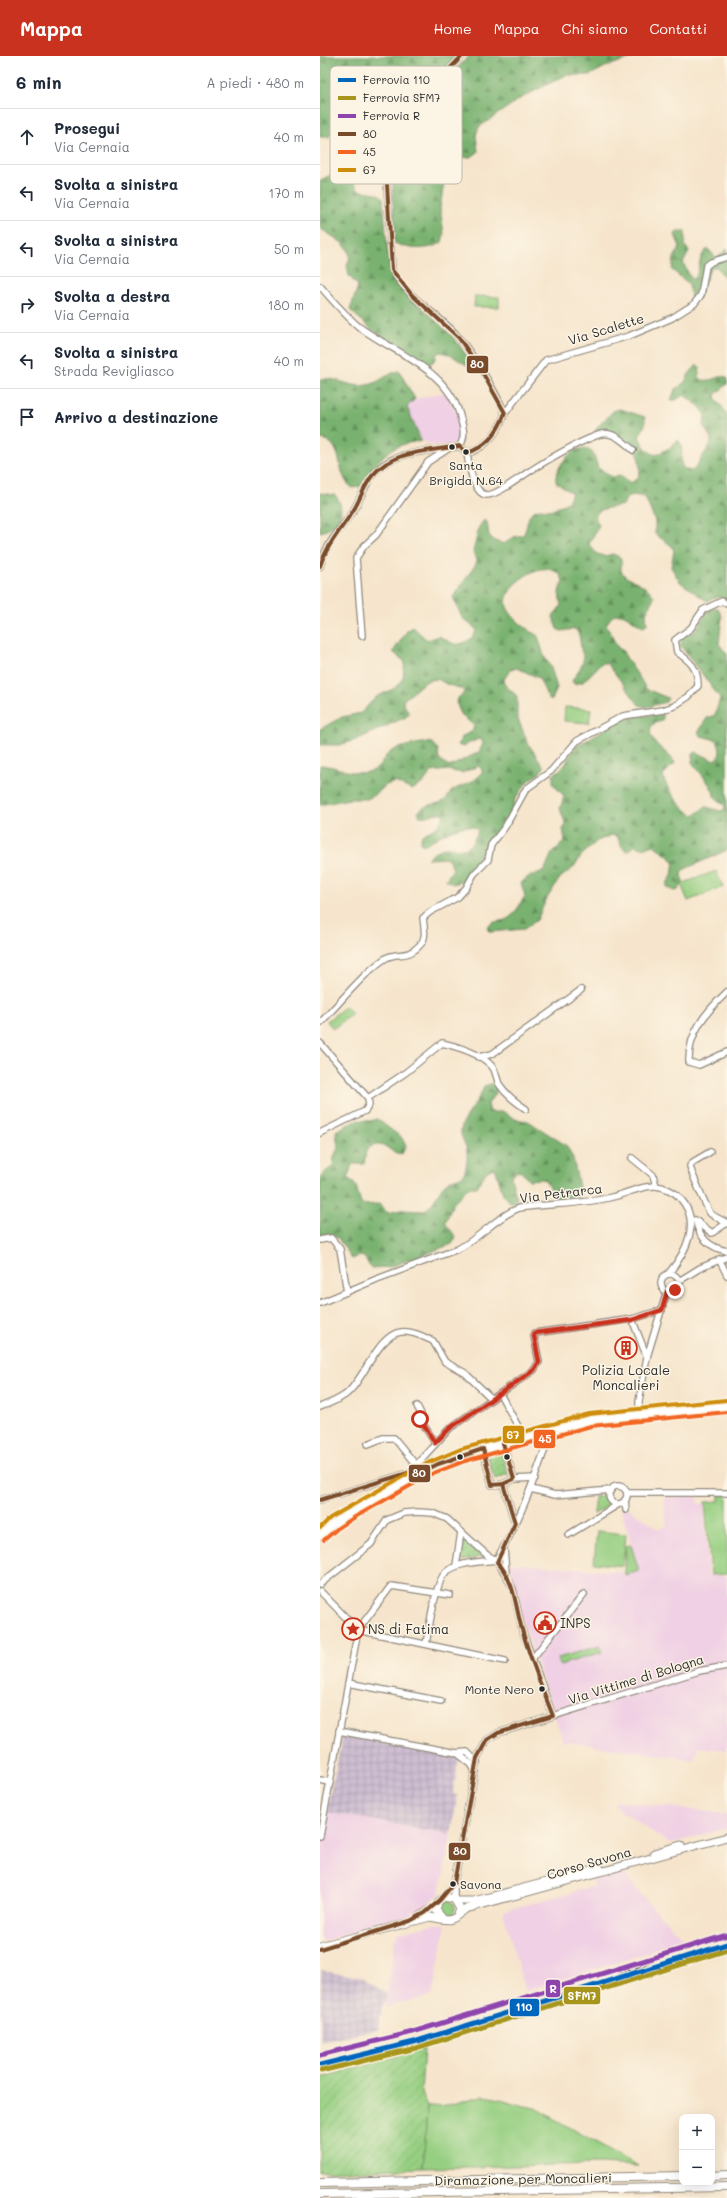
<!DOCTYPE html>
<html lang="it">
<meta charset="utf-8">
<style>
body{margin:0;font-family:Mali,sans-serif;background:#f6f6f7;color:#1f2937}
.controls{position:absolute;right:12px;bottom:12px;display:grid;overflow:hidden;border-radius:8px;box-shadow:0 4px 16px #0002}
.controls button{width:36px;height:36px;display:grid;place-items:center;padding:0;border:0;border-bottom:1px solid #e0e1e3;background:#fff;color:#1f2937;font:20px sans-serif}
.stop{position:absolute;width:12px;height:12px;margin:-9px;border:3px solid #c8321e;border-radius:50%;background:#fff}
.stop.end{background:#c8321e;border-color:#fff;box-shadow:0 1px 4px #0008}
.list{margin:0;padding:0;list-style:none}
h2{display:flex;justify-content:space-between;align-items:center;height:52px;margin:0;padding:0 16px;font-size:17px}
h2 small{font-size:13px;font-weight:400;color:#747a83}
.list li{display:grid;grid-template-columns:26px 1fr auto;gap:12px;align-items:center;box-sizing:border-box;height:56px;padding:0 16px;border-top:1px solid #e0e1e3}
.list b{display:block;font-size:15px;white-space:nowrap}
.list p{margin:0;font-size:13px;white-space:nowrap;color:#747a83}
.list em{font-size:13px;font-style:normal;color:#747a83}
.icon{flex:none;width:22px;height:22px;fill:none;stroke:currentColor;stroke-width:2;stroke-linecap:round;stroke-linejoin:round}
.map{position:relative;flex:none;width:407px;height:2142px;overflow:hidden}
header{display:flex;align-items:center;gap:24px;box-sizing:border-box;height:56px;padding:0 20px;background:#c8321e;color:#fff}
header strong{font-size:19px}
nav{display:flex;gap:22px;margin-inline-start:auto;font-size:14px}
main{display:flex}
aside{flex:1;background:#fff}
.map>svg:first-child{display:block}
.built{fill:#f0d0e4}
.industrial{fill:url(#industrial-grid)}
.green{fill:#97cf82;stroke:#617d56}
.forest{fill:url(#forest-firs);stroke:#526e4e}
.garden{fill:url(#garden-furrows);stroke:#617d56}
.lines{fill:none;stroke-linecap:round;stroke-linejoin:round}
.minor-casing{stroke:#90887c;stroke-width:8}
.major-casing{stroke:#90887c;stroke-width:9}
.highway-casing{stroke:#90887c;stroke-width:10}
.minor{stroke:#fff;stroke-width:5.5}
.major{stroke:#fff;stroke-width:7}
.highway{stroke:#fff;stroke-width:8}
.rail-casing{stroke:#2b2b2b;stroke-width:3}
.rail{stroke:#fcf5e5;stroke-width:1.5;stroke-dasharray:4.5;stroke-linecap:butt}
.bus-1-casing{stroke:#fcf5e5;stroke-width:7}
.bus-2-casing{stroke:#fcf5e5;stroke-width:7}
.bus-3-casing{stroke:#fcf5e5;stroke-width:7}
.bus-1{stroke:#7a4b2a;stroke-width:4}
.bus-2{stroke:#f26522;stroke-width:4}
.bus-3{stroke:#ce8d09;stroke-width:4}
.rail-1-casing{stroke:#fcf5e5;stroke-width:8}
.rail-2-casing{stroke:#fcf5e5;stroke-width:8}
.rail-3-casing{stroke:#fcf5e5;stroke-width:8}
.rail-1{stroke:#0065bd;stroke-width:5}
.rail-2{stroke:#a8951c;stroke-width:5}
.rail-3{stroke:#8e44ad;stroke-width:5}
.route{stroke:#c8321e;stroke-width:5}
.bus-dot{fill:#2b2b2b;stroke:#fcf5e5;stroke-width:1.5}
.labels{text-anchor:middle;stroke-width:3;stroke-linejoin:round;paint-order:stroke}
.bus-label{font-size:12px;fill:#2b2b2b;stroke:#fcf5e5}
.street-label{font-size:13px;fill:#2b2b2b;stroke:#fcf5e5}
.poi-label{font-size:13px;fill:#2b2b2b;stroke:#fcf5e5;text-anchor:start}
.key{fill:#fcf5e5;stroke:#bdb8ad;stroke-width:1}
.key-label{font-size:11px;fill:#2b2b2b}
.line-badge{stroke:#fcf5e5;stroke-width:1.5}
.badge-label{font-size:11px;text-anchor:middle;font-weight:bold;fill:#fff}
</style>
<header>
<strong>Mappa</strong>
<nav><a>Home</a><a>Mappa</a><a>Chi siamo</a><a>Contatti</a></nav>
</header>
<main>
<aside>
<h2>6 min<small>A piedi · 480 m</small></h2>
<ul class="list">
<li><svg class="icon" aria-label="ahead" viewBox="0 0 24 24"><path d="M12 20V5M6 11l6-6 6 6"/></svg><div><b>Prosegui</b><p>Via Cernaia</p></div><em>40 m</em></li>
<li><svg class="icon" aria-label="left" viewBox="0 0 24 24"><path d="M17 20v-9H6M10 6l-5 5 5 5"/></svg><div><b>Svolta a sinistra</b><p>Via Cernaia</p></div><em>170 m</em></li>
<li><svg class="icon" aria-label="left" viewBox="0 0 24 24"><path d="M17 20v-9H6M10 6l-5 5 5 5"/></svg><div><b>Svolta a sinistra</b><p>Via Cernaia</p></div><em>50 m</em></li>
<li><svg class="icon" aria-label="right" viewBox="0 0 24 24"><path d="M7 20v-9h11M14 6l5 5-5 5"/></svg><div><b>Svolta a destra</b><p>Via Cernaia</p></div><em>180 m</em></li>
<li><svg class="icon" aria-label="left" viewBox="0 0 24 24"><path d="M17 20v-9H6M10 6l-5 5 5 5"/></svg><div><b>Svolta a sinistra</b><p>Strada Revigliasco</p></div><em>40 m</em></li>
<li><svg class="icon" aria-label="arrive" viewBox="0 0 24 24"><path d="M6 21V4h12l-3 4 3 4H6"/></svg><div><b>Arrivo a destinazione</b></div></li>
</ul>
</aside>
<div class="map">
<svg width="407" height="2142" viewBox="0 0 407 2142">
<defs>
<pattern id="industrial-grid" width="8" height="8" patternUnits="userSpaceOnUse"><rect width="8" height="8" fill="#cebed1"/><path d="M0 4h8M4 0v8" fill="none" stroke="#b1a3b4"/></pattern>
<pattern id="forest-firs" width="22" height="20" patternUnits="userSpaceOnUse"><rect width="22" height="20" fill="#79b270"/><path d="M5 1l3.5 6h-7zM16 11l3.5 6h-7z" fill="#63915c"/></pattern>
<pattern id="garden-furrows" width="10" height="10" patternUnits="userSpaceOnUse"><rect width="10" height="10" fill="#97cf82"/><path d="M-1 1l2-2M0 10L10 0M9 11l2-2" fill="none" stroke="#82b270"/></pattern>
</defs>
<rect width="100%" height="100%" fill="#fcf5e5"/>
<filter id="ink" filterUnits="userSpaceOnUse"><feTurbulence type="fractalNoise" baseFrequency=".025" numOctaves="2"/><feDisplacementMap in="SourceGraphic" scale="8" xChannelSelector="R" yChannelSelector="G"/><feConvolveMatrix kernelMatrix="1 2 1 2 8 2 1 2 1" color-interpolation-filters="sRGB"/></filter>
<filter id="wash" filterUnits="userSpaceOnUse"><feTurbulence type="fractalNoise" baseFrequency=".012" numOctaves="4" result="noise"/><feDisplacementMap in="SourceGraphic" scale="16" xChannelSelector="R" yChannelSelector="G"/><feGaussianBlur stdDeviation="0.9" result="paint"/><feColorMatrix in="noise" values="0 0 0 0 0 0 0 0 0 0 0 0 0 0 0 0 0 1.4 0 .05"/><feComposite in="paint" operator="in"/></filter>
<g filter="url(#wash)">
<rect width="100%" height="100%" fill="#f6e5cc"/>
<g class="built">
<path d="M127,336L138,359L141,382L136,387L128,389L117,390L101,385L87,351L95,343Z"/>
<path d="M378,1440V1448H384L388,1519L407,1520V1694L378,1691L374,1704L243,1685L204,1570L189,1507L304,1516V1520L319,1515L301,1452H309L338,1473L347,1470L344,1441Z"/>
<path d="M297,1745L407,1758V1772L350,1788L294,1750Z"/>
<path d="M6,1756L131,1778L120,1837L97,1858L3,1885L0,1882V1786Z"/>
<path d="M303,1813L307,1821L334,1854L363,1882L320,1899L205,1935L183,1855L275,1830L270,1823Z"/>
<path d="M113,1868L126,1869L112,1940L65,1951L77,1877Z"/>
</g>
<g class="industrial">
<path d="M23,1680L139,1701L133,1738L138,1739L131,1778L6,1756Z"/>
<path d="M1,1915L41,1921L67,1938L65,1946H63L58,1973L0,1985Z"/>
</g>
<g class="green">
<path d="M155,240L179,241V251H154Z"/>
<path d="M245,651L271,653L269,667L244,665Z"/>
<path d="M396,815L403,831L368,845L361,828Z"/>
<path d="M26,950L32,958L13,973L7,965Z"/>
<path d="M399,1439H407V1518L391,1519L385,1446L399,1445Z"/>
<path d="M274,1440L285,1441L288,1447L285,1452L274,1458Z"/>
<path d="M277,1475L306,1478L303,1510L274,1507Z"/>
<path d="M311,1489L319,1515L305,1519L306,1490Z"/>
<path d="M280,1590L282,1596L240,1609L238,1602Z"/>
<circle cx="127" cy="1852" r="8"/>
<path d="M162,2040C180,2041 196,2049 215,2052L318,2110L278,2108L103,2112L107,2051L128,2049Z"/>
</g>
<g class="forest">
<path d="M0,0H138L72,69H63L48,61H24L16,66L9,81H0Z"/>
<path d="M149,0H317L285,11L270,19H246L201,42L159,71L156,79L158,96C148,105 139,103 131,92L123,90L117,96V105L122,111L125,120L120,152L124,178L122,186C110,195 88,194 75,187L73,144V96L80,78L100,52Z"/>
<path d="M37,101L30,113L37,133C45,138 56,133 63,142L68,201L74,225L133,281L156,312C142,310 134,297 120,296L116,298V303L109,309L103,307L52,274L30,254L38,230L29,220L27,209C38,190 11,181 0,172V124L9,120Z"/>
<path d="M361,175L365,176V189L369,196L363,207L371,222L375,223C381,213 377,200 388,193L397,202L407,193V225L397,211H391L378,242L374,244L371,241L369,228L352,214L354,202L360,191L355,179L357,176Z"/>
<path d="M377,309L380,311L379,321L382,324C391,326 398,319 407,321V328L395,339C396,348 406,351 407,362V545L399,541L387,545L360,526L351,511L354,495L352,490L335,478V465L325,441L313,439L307,441L303,449C293,452 266,452 279,469L269,488L277,498L285,500L293,498L301,502V515L306,521L317,526L329,534L334,541L326,557L327,569L323,571C308,563 298,547 286,569L298,592L302,594C309,608 319,619 326,633L348,642L346,646L327,651L319,649L287,607H282L263,626L254,628L252,625L262,609L264,601C258,592 263,580 255,573L241,575L237,573L233,560L241,550L239,536L243,524L239,517C233,514 227,512 221,513C206,516 182,534 187,551C191,562 208,574 218,580L224,600L231,611L237,632L232,644L228,642L219,622L197,612L190,614L183,625L185,629L197,640V661L209,689L224,711L219,718L208,725L195,743L192,755L174,780L164,790L146,825L133,828L126,824L133,813L128,802L107,803C112,798 120,792 128,791C132,790 134,793 137,793C149,796 155,784 158,774C147,762 116,782 104,789L100,787L102,779L117,771L124,760L122,757C114,756 107,762 100,760L98,756C105,747 115,750 124,745C128,742 129,738 132,735C145,727 150,730 162,717V713L158,710L142,717L128,714L111,716L103,727L92,734L75,726L66,729L55,739L47,743H29L0,749V709C19,710 31,721 52,715C61,712 62,703 69,697C76,691 104,685 113,687L118,694L119,703L129,711L159,696L163,688L162,684L158,683L142,691L138,689L142,681L153,674L154,670L141,658L136,646L138,642L144,637L143,633L126,628L118,623C99,624 98,635 84,643L83,647L89,657L86,661L36,684L19,689H0V673L22,661L41,657L56,641L75,632L83,622L85,606L73,596L87,575L93,571L107,584L119,580C123,582 129,586 134,588C142,590 156,582 156,573L142,562L133,541L156,508L157,504L153,496L159,471L164,464L167,466L169,479L175,485L184,488L194,481L203,479C208,472 206,463 212,456L219,453L233,454L248,446L252,437L236,426C233,413 257,381 273,396L278,412L292,421L300,420L311,427L318,422L320,413L318,397L311,391L302,389L292,380L279,378L275,375C278,368 287,363 293,355L300,353L325,361V369L319,381C324,390 327,396 336,399L349,392L358,384C366,391 358,403 363,412L370,415L374,414L391,387V382L384,371L385,358L379,350L364,339L356,344H351L355,334L365,326L369,318Z"/>
<path d="M79,315L95,343L87,351L101,385C67,388 58,405 41,430L33,432C14,421 26,385 0,383V323C16,320 31,333 47,329C60,327 67,317 79,315Z"/>
<path d="M0,437L15,439C28,454 18,473 0,476Z"/>
<path d="M393,551L398,552L402,561L399,588L407,598V794L363,814L361,818L363,826L358,834L354,835L347,832V827L352,820L354,805L334,789L322,792L314,790L308,796L302,791L297,780L292,779L277,785L261,800L253,812L240,822L226,844L217,864L204,873L170,876L167,873C172,862 182,868 190,861C197,856 200,847 205,840L201,827L208,821L224,815L232,797L245,785L243,773L246,769L240,753L244,740L233,728V719L245,709L254,692L291,669L306,662L343,658V663L332,669C324,686 349,695 355,707L343,719C343,728 364,757 374,759C391,750 376,748 400,755L404,754L405,750L394,740C394,731 378,714 372,707L373,698L376,696L393,704C403,700 400,693 397,684L381,680L378,677L387,662L395,659L400,642L360,589L363,581L375,575L389,553Z"/>
<path d="M173,1027L176,1029L177,1034L168,1048L170,1056H184L195,1063L208,1065L247,1090L253,1102L260,1136L259,1141L236,1143L225,1124L221,1123L209,1124L200,1115H196L191,1121L197,1143L191,1147L183,1138L176,1114L173,1112L166,1116L157,1131H148L133,1148L125,1167L136,1181L132,1188L70,1211L51,1212L44,1201L40,1200L32,1203C26,1196 21,1181 10,1178C7,1177 3,1179 0,1179V1123L3,1118L13,1110L14,1101L18,1092L16,1075L36,1064L49,1065L57,1063L82,1082L86,1090L82,1098C66,1097 63,1078 46,1095L44,1108H32L28,1121L36,1130L41,1147L45,1149L59,1148L68,1157L81,1154L104,1155C118,1145 116,1136 126,1127C131,1122 139,1124 143,1119C146,1115 148,1101 147,1096C146,1085 138,1081 142,1070C146,1055 160,1045 164,1030Z"/>
</g>
<g class="garden">
<path d="M180,1393L188,1418L175,1423L166,1397Z"/>
<path d="M142,1479L163,1500L138,1506Z"/>
<path d="M104,1992L101,2037L107,2051L103,2112L0,2116V2022Z"/>
</g>
</g>
<g filter="url(#ink)">
<g class="lines">
<g class="minor-casing">
<g id="minor">
<path d="M0,230C12,244 24,258 38,270C75,298 130,313 141,364C144,374 145,381 140,390"/>
<path d="M185,357L226,304L309,280L352,262L374,248L381,239L386,210L391,206L407,201"/>
<path d="M140,390L147,397C166,393 179,374 185,357C174,333 150,293 132,274C111,254 86,239 72,214L66,111L69,88L80,70L100,44L142,0"/>
<path d="M147,397C148,408 154,439 167,439C178,439 200,421 210,415C232,401 257,386 281,378C293,375 304,386 313,394"/>
<path d="M0,510C6,488 20,474 33,455C40,444 44,431 52,420C71,393 112,396 140,390"/>
<path d="M42,580L36,502L44,490L56,479L108,406L128,393"/>
<path d="M407,936C387,955 368,976 369,1006L379,1009L407,996"/>
<path d="M0,967C19,948 44,916 66,902C78,895 86,904 100,889C107,882 104,872 103,862L110,856L138,841L146,832L154,818L168,804L171,789L185,771L206,733L231,715L257,685L303,660L343,654L354,650L368,641L378,630C378,612 371,606 357,596L355,584L371,572L383,554L402,545L407,548"/>
<path d="M0,987L48,1042L49,1049L45,1055L0,1077"/>
<path d="M159,1001L172,998L261,934"/>
<path d="M48,1042L85,1017L122,987C139,991 164,998 174,1013C176,1018 177,1023 179,1028C186,1039 196,1046 206,1053"/>
<path d="M390,1096L373,1106L370,1110C370,1114 388,1154 390,1157C394,1161 402,1164 407,1167"/>
<path d="M312,1102L333,1119L336,1130"/>
<path d="M375,1164L392,1177L407,1167"/>
<path d="M376,1165C379,1182 391,1192 407,1195"/>
<path d="M0,1184L11,1182L20,1193L27,1236"/>
<path d="M399,1203L407,1219"/>
<circle cx="350" cy="1227" r="9"/>
<path d="M359,1225L380,1212L407,1201"/>
<path d="M0,1247L57,1223L138,1193C160,1182 176,1161 199,1152C230,1147 262,1149 292,1141C307,1138 321,1129 336,1130C345,1131 355,1136 360,1142C382,1166 366,1197 348,1218"/>
<path d="M312,1263L327,1301"/>
<path d="M180,1338L204,1381"/>
<path d="M97,1350L101,1358L100,1363L115,1387"/>
<path d="M0,1351C8,1348 18,1344 25,1339C44,1325 57,1279 81,1276C91,1274 104,1281 113,1285L125,1306L145,1317L172,1343"/>
<path d="M319,1358V1345L327,1301L347,1235"/>
<path d="M48,1388L63,1382H74L96,1409"/>
<path d="M163,1393L172,1429L183,1428L194,1423L183,1387"/>
<path d="M94,1415L96,1409L130,1372L214,1314L219,1306L214,1280L215,1277L312,1263L342,1254"/>
<path d="M194,1423L215,1422"/>
<path d="M183,1428L195,1467"/>
<circle cx="298" cy="1439" r="9"/>
<path d="M211,1433L235,1439L291,1434"/>
<path d="M307,1437H407"/>
<path d="M0,1444L94,1415"/>
<path d="M305,1444L306,1454"/>
<path d="M248,1479L299,1448"/>
<path d="M184,1492L186,1517"/>
<path d="M176,1504C201,1464 216,1418 232,1373"/>
<path d="M136,1510L141,1476"/>
<path d="M0,1528L51,1488L67,1464L84,1457L98,1456L113,1457L127,1463L167,1499L176,1504L186,1519L193,1533L202,1574L233,1660"/>
<path d="M0,1535L38,1574L185,1605"/>
<path d="M106,1588C109,1573 115,1527 125,1517C136,1506 161,1506 176,1504"/>
<path d="M212,1603L264,1538"/>
<path d="M28,1627L121,1645"/>
<path d="M19,1675L137,1697L151,1708L155,1715"/>
<path d="M137,1697L147,1696L157,1706"/>
<path d="M0,1724L10,1726"/>
<path d="M0,1780L38,1574L71,1530L130,1539"/>
<path d="M124,1841L134,1827"/>
<path d="M134,1843V1827L157,1702L167,1684L178,1677L379,1615L407,1610"/>
</g>
</g>
<g class="major-casing">
<g id="major">
<path d="M0,1480L14,1467L32,1456L108,1413L143,1399L270,1364L407,1350"/>
<path d="M334,1797L361,1789"/>
<path d="M137,1845H154L280,1812"/>
<path d="M138,1859L146,1853L407,1781"/>
<path d="M99,1861L117,1849"/>
<path d="M0,1890L110,1861C122,1863 136,1869 140,1853L134,1843L124,1841L118,1846L116,1854L123,1863"/>
</g>
</g>
<g class="highway-casing">
<g id="highway">
<path d="M392,2120L407,2119"/>
<path d="M0,2127L362,2120"/>
<path d="M0,2138L407,2131"/>
</g>
</g>
<use href="#minor" class="minor"/>
<use href="#major" class="major"/>
<use href="#highway" class="highway"/>
<g class="rail-casing">
<g id="rail">
<path d="M235,1936L267,1922"/>
<path d="M262,1936L333,1904"/>
<path d="M202,1955L238,1941"/>
</g>
</g>
<use href="#rail" class="rail"/>
<g class="bus-1-casing">
<g id="bus-1">
<path d="M140,390L147,397C167,391 178,376 185,357L161,314L139,282L92,239L72,214L66,111L69,88L100,44L142,0"/>
<path d="M0,510C7,489 21,473 33,455C40,444 44,430 52,420C73,394 110,395 140,390"/>
<path d="M0,1444L94,1415L96,1419L118,1408L163,1393L172,1429L183,1428L194,1423L183,1387"/>
<path d="M0,1893L90,1865L105,1857L120,1844L134,1827L157,1702L167,1684L178,1677L233,1660C222,1632 211,1605 203,1577C195,1552 196,1526 177,1506L195,1467L183,1428"/>
</g>
</g>
<g class="bus-2-casing">
<path id="bus-2" d="M4,1484L18,1472L35,1461L111,1418L145,1405L271,1370L407,1356"/>
</g>
<g class="bus-3-casing">
<path id="bus-3" d="M0,1472L10,1462L29,1451L105,1408L141,1393L269,1358L406,1344"/>
</g>
<use href="#bus-1" class="bus-1"/>
<use href="#bus-2" class="bus-2"/>
<use href="#bus-3" class="bus-3"/>
<g class="rail-1-casing">
<path id="rail-1" d="M0,2009L94,1986L407,1888"/>
</g>
<g class="rail-2-casing">
<path id="rail-2" d="M1,2015L96,1992L407,1894"/>
</g>
<g class="rail-3-casing">
<path id="rail-3" d="M0,1999L93,1976L407,1879"/>
</g>
<use href="#rail-1" class="rail-1"/>
<use href="#rail-2" class="rail-2"/>
<use href="#rail-3" class="rail-3"/>
</g>
</g>
<g class="lines" filter="url(#ink)">
<path class="route" d="M100,1363L115,1387L130,1372L214,1314L219,1306L214,1280L215,1277L312,1264L342,1254L347,1236L355,1234"/>
</g>
<defs>
<g id="building-ring" transform="scale(1.15)"><circle r="9.5" fill="#fcf5e5" stroke="#c8321e" stroke-width="1.5"/><path d="M-4-6H4V6H1V3H-1V6H-4ZM-2.5-4.3h1.7v1.8h-1.7ZM.8-4.3h1.7v1.8H.8ZM-2.5-1h1.7V.8h-1.7ZM.8-1h1.7V.8H.8Z" fill="#c8321e"/></g>
<g id="civic-ring" transform="scale(1.15)"><circle r="9.5" fill="#fcf5e5" stroke="#c8321e" stroke-width="1.5"/><path d="M-.6-6.5H3V-4.5H.6V-3L4-1V1h2V6H-6V1h2V-1L-.6-3ZM-1.2 2.5V6h2.4V2.5Z" fill="#c8321e"/></g>
<g id="sight-ring" transform="scale(1.15)"><circle r="9.5" fill="#fcf5e5" stroke="#c8321e" stroke-width="1.5"/><path d="M0-6L1.8-2.2L6-1.7L2.9 1.2L3.7 5.4L0 3.3L-3.7 5.4L-2.9 1.2L-6-1.7L-1.8-2.2Z" fill="#c8321e"/></g>
</defs>
<g fill-rule="evenodd">
<use href="#building-ring" x="306" y="1292"/>
<use href="#civic-ring" x="225" y="1567"/>
<use href="#sight-ring" x="33" y="1573"/>
</g>
<g class="bus-dot">
<circle cx="132" cy="391" r="3.5"/>
<circle cx="146" cy="396" r="3.5"/>
<circle cx="140" cy="1401" r="3.5"/>
<circle cx="187" cy="1401" r="3.5"/>
<circle cx="222" cy="1633" r="3.5"/>
<circle cx="133" cy="1828" r="3.5"/>
</g>
<g class="labels">
<g class="bus-label">
<text x="146" y="414">Santa<tspan x="146" dy="15">Brigida N.64</tspan></text>
<text x="214" y="1638" text-anchor="end">Monte Nero</text>
<text x="140" y="1833" text-anchor="start">Savona</text>
</g>
<g class="street-label">
<text transform="translate(286 273) rotate(-17)" y="5">Via Scalette</text>
<text transform="translate(241 1137) rotate(-7)" y="5">Via Petrarca</text>
<text transform="translate(316 1623) rotate(-17)" y="5">Via Vittime di Bologna</text>
<text transform="translate(269 1807) rotate(-16)" y="5">Corso Savona</text>
<text transform="translate(203 2123) rotate(-1)" y="5">Diramazione per Moncalieri</text>
</g>
<g class="poi-label">
<text x="306" y="1319" text-anchor="middle">Polizia Locale<tspan x="306" dy="15">Moncalieri</tspan></text>
<text x="240" y="1572">INPS</text>
<text x="48" y="1578">NS di Fatima</text>
</g>
</g>
<rect x="10" y="10" width="132" height="118" rx="6" class="key"/>
<rect x="18" y="22" width="18" height="4" fill="#0065bd"/>
<rect x="18" y="40" width="18" height="4" fill="#a8951c"/>
<rect x="18" y="58" width="18" height="4" fill="#8e44ad"/>
<rect x="18" y="76" width="18" height="4" fill="#7a4b2a"/>
<rect x="18" y="94" width="18" height="4" fill="#f26522"/>
<rect x="18" y="112" width="18" height="4" fill="#ce8d09"/>
<g class="key-label">
<text x="43" y="28">Ferrovia 110</text>
<text x="43" y="46">Ferrovia SFM7</text>
<text x="43" y="64">Ferrovia R</text>
<text x="43" y="82">80</text>
<text x="43" y="100">45</text>
<text x="43" y="118">67</text>
</g>
<g class="line-badge">
<rect x="146" y="299" width="23" height="19" rx="4" fill="#7a4b2a"/>
<rect x="182" y="1369" width="23" height="19" rx="4" fill="#ce8d09"/>
<rect x="213" y="1373" width="23" height="20" rx="4" fill="#f26522"/>
<rect x="88" y="1408" width="23" height="19" rx="4" fill="#7a4b2a"/>
<rect x="128" y="1786" width="23" height="19" rx="4" fill="#7a4b2a"/>
<rect x="225" y="1923" width="16" height="19" rx="4" fill="#8e44ad"/>
<rect x="243" y="1930" width="38" height="19" rx="4" fill="#a8951c"/>
<rect x="189" y="1942" width="31" height="19" rx="4" fill="#0065bd"/>
</g>
<g class="badge-label">
<text x="157" y="312">80</text>
<text x="193" y="1383">67</text>
<text x="225" y="1387">45</text>
<text x="99" y="1421">80</text>
<text x="140" y="1799">80</text>
<text x="233" y="1937">R</text>
<text x="262" y="1944">SFM7</text>
<text x="204" y="1955">110</text>
</g>
</svg>
<div class="controls">
<button>+</button>
<button>−</button>
</div>
<div class="stop" style="left:100px;top:1363px"></div>
<div class="stop end" style="left:355px;top:1234px"></div>
</div>
</main>
